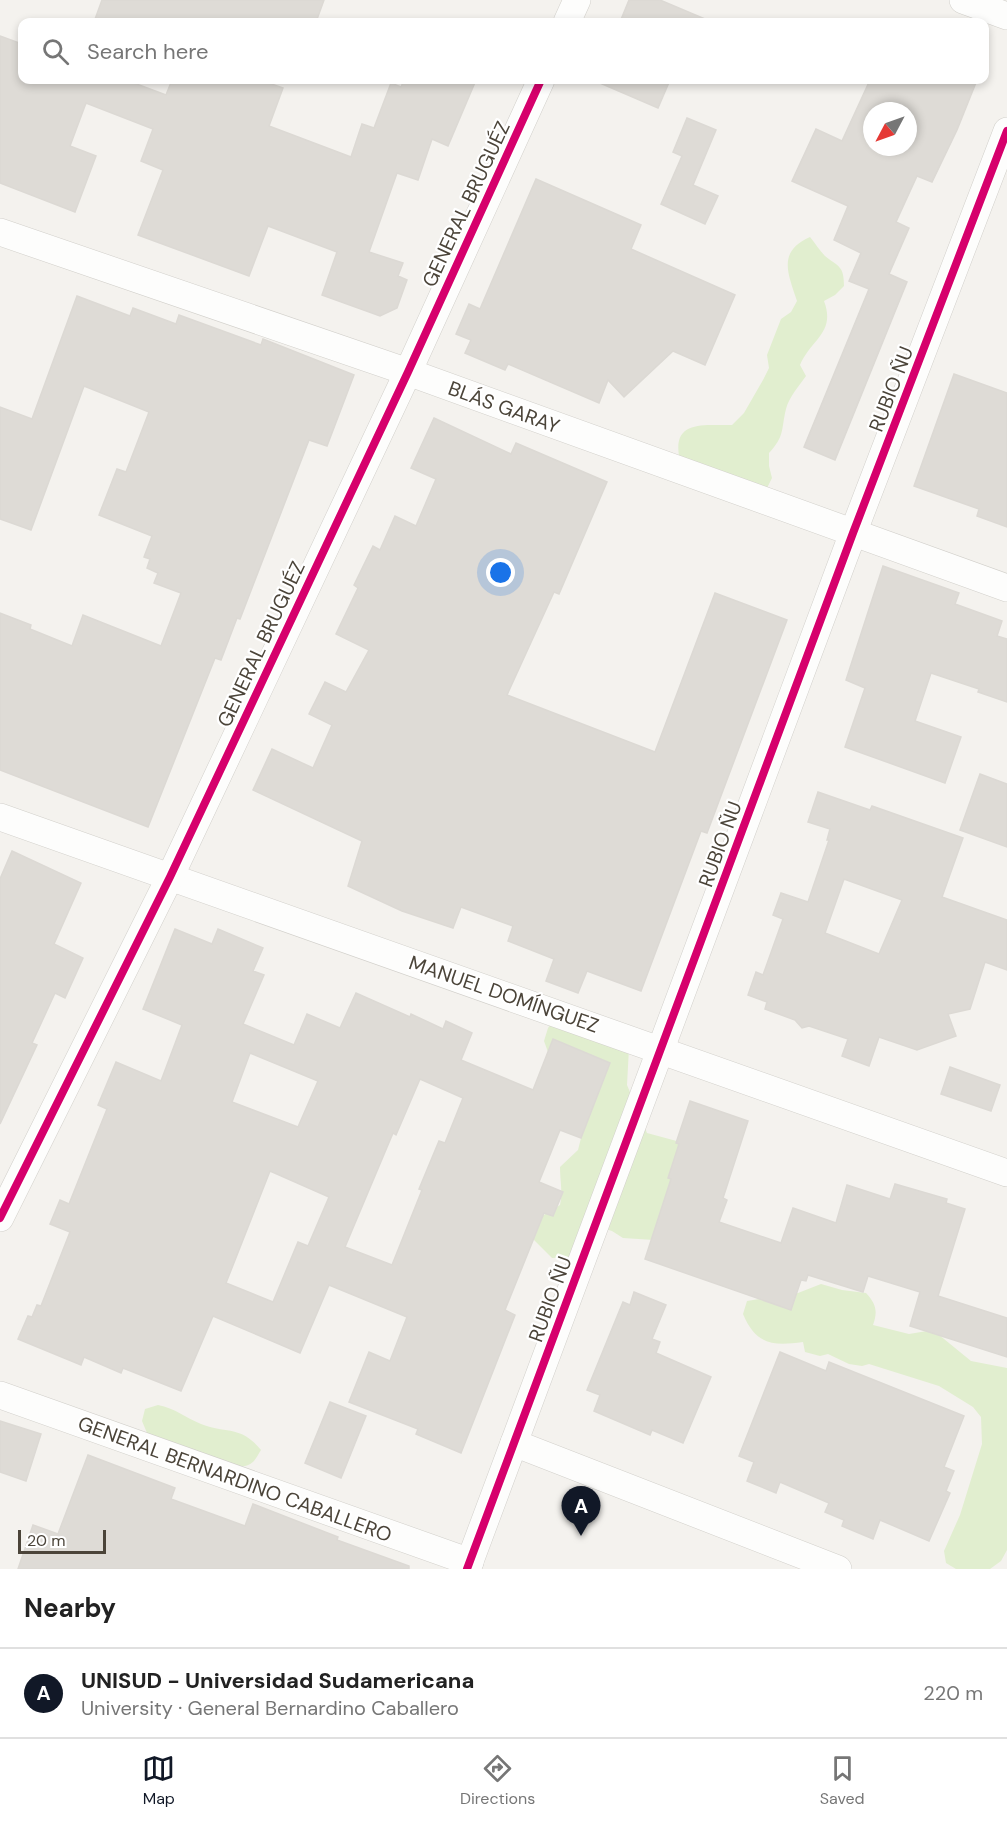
<!DOCTYPE html>
<meta charset="utf-8">
<style>
body{margin:0;font-family:"DM Sans",sans-serif;background:#f6f6f6;color:#222}
.compass{position:absolute;left:863px;top:102px;width:54px;height:54px;border-radius:50%;background:#fff;box-shadow:0 3px 9px #0003;rotate:229deg}
.scale{position:absolute;left:18px;bottom:15px;width:88px;box-sizing:border-box;padding-left:6px;border:3px solid #4b4439;border-top:0;font-size:16px;line-height:21px;white-space:nowrap;color:#4b4439;-webkit-text-stroke:4px #fff;paint-order:stroke}
.you{position:absolute;left:501px;top:573px;width:21px;height:21px;margin:-15px;border:4px solid #fff;border-radius:50%;background:#1a73e8;box-shadow:0 0 0 9px #1a73e833}
.badge{display:grid;place-items:center;width:39px;height:39px;border-radius:50%;background:#111827;color:#fff;font-size:20px;font-weight:700}
.pin{position:absolute;translate:-50% -50px;filter:drop-shadow(0 2px 3px #0008)}
.pin::after{content:'';position:absolute;top:32px;width:21px;height:18px;background:inherit;clip-path:polygon(0 0,100% 0,50% 100%)}
.list{margin:0;padding:0;list-style:none}
h2{display:flex;justify-content:space-between;align-items:center;height:78px;margin:0;padding:0 24px;font-size:26px}
h2 small{font-size:20px;font-weight:400;color:#767676}
.list li{display:grid;grid-template-columns:39px 1fr auto;gap:18px;align-items:center;box-sizing:border-box;height:90px;padding:0 24px;border-top:2px solid #e0e0e0}
.list b{display:block;font-size:22px;white-space:nowrap}
.list p{margin:0;font-size:20px;white-space:nowrap;color:#767676}
.list em{font-size:20px;font-style:normal;color:#767676}
.icon{flex:none;width:33px;height:33px;fill:none;stroke:currentColor;stroke-width:2;stroke-linecap:round;stroke-linejoin:round}
.map{position:relative;flex:none;width:1007px;height:1569px;overflow:hidden}
.search{position:absolute;background:#fff;box-shadow:0 3px 9px #0003;left:18px;right:18px;top:18px;height:66px;display:flex;align-items:center;gap:15px;box-sizing:border-box;padding:0 21px;border-radius:12px;color:#767676;font-size:22px}
.sheet{height:168px;background:#fff}
nav{display:flex;justify-content:space-around;align-items:center;box-sizing:border-box;height:84px;border-top:2px solid #e0e0e0;background:#fff;font-size:16px;color:#767676}
nav a{display:grid;justify-items:center;gap:3px}
nav .on{color:#111827}
.map>svg:first-child{display:block}
.green{fill:#e1eecf}
.building{fill:#dedbd6;stroke:#dcd9d4;stroke-width:1.5;fill-rule:evenodd}
.lines{fill:none;stroke-linecap:round;stroke-linejoin:round}
.street-casing{stroke:#d2d0cb;stroke-width:28}
.street{stroke:#fdfdfc;stroke-width:27}
.cycleway-casing{stroke:#fff;stroke-width:11}
.cycleway{stroke:#d6006c;stroke-width:8}
.labels{text-anchor:middle;stroke-width:4.5;stroke-linejoin:round;paint-order:stroke}
.street-label{font-size:20px;fill:#4b4439;stroke:#fff}
</style>
<div class="map">
<svg width="1007" height="1569" viewBox="0 0 1007 1569">
<rect width="100%" height="100%" fill="#f4f2ee"/>
<g class="green">
<path d="M810,237C815,243 820,251 825,256C839,267 844,266 844,286L835,295L824,301C836,333 811,339 800,365L806,376C799,386 789,397 786,409C781,429 785,436 769,453V466L772,478L766,490L679,456C673,419 706,426 732,425L744,413L763,380L769,368L767,355L781,319L791,312L797,301C788,273 777,252 810,237Z"/>
<path d="M555,1018L629,1048L627,1085L647,1133L684,1143L654,1240L623,1238L612,1231L599,1227L578,1257L552,1258L533,1239L539,1218L560,1205C563,1192 560,1181 560,1167L578,1150L581,1138L575,1126L544,1041L548,1028Z"/>
<path d="M821,1284L842,1290L866,1293C876,1304 878,1311 873,1325L909,1334L933,1330L971,1361L1007,1368V1550L1001,1561L990,1569H956L946,1563L944,1551L960,1515L982,1444L981,1417L973,1407L939,1386L869,1364L862,1366L849,1364L828,1354L820,1356L805,1352L803,1342C773,1346 756,1345 743,1314L747,1301L798,1293Z"/>
<path d="M158,1405C175,1408 186,1418 201,1424C226,1434 241,1425 261,1450C256,1458 254,1464 245,1466C229,1470 165,1440 147,1433L142,1421L145,1409Z"/>
</g>
<g class="building">
<path d="M102,0H324L316,22H94Z"/>
<path d="M629,0H660L712,22H620Z"/>
<path d="M0,36L22,44V80H126L166,95L172,80H260L283,88L269,126L351,157L362,124L374,128L391,83L401,87L404,80H476L448,146L432,139L418,180L397,173L369,252L403,263L398,276L407,280L397,308L380,316L322,295L337,252L268,226L249,276L138,235L163,170L141,161L153,129L86,103L70,146L96,156L75,212L0,183Z"/>
<path d="M593,80H670L658,108Z"/>
<path d="M870,80H977L957,130L932,182L917,176L896,222L909,228L889,274L907,282L835,460L804,447L869,289L849,281L861,253L834,240L848,206L792,181L816,129L842,141ZM872,111H908V147H872Z"/>
<path d="M687,118L716,130L693,185L718,196L705,224L661,204L682,156L673,152Z"/>
<path d="M536,179L641,225L631,249L735,295L705,365L673,351L624,397L608,380L599,403L508,364L505,370L465,353L471,340L456,334L469,304L480,309Z"/>
<path d="M77,296L130,316L133,308L176,324L179,315L261,345L263,339L354,375L327,446L309,440L240,619L237,618L221,660L215,658L148,827L0,770V613L31,625L30,629L72,646L83,615L161,646L181,593L154,583L158,573L147,568L150,559L144,557L152,536L99,515L117,469L126,472L149,412L84,386L31,530L0,519V407L32,419Z"/>
<path d="M954,374L1007,393V527L977,516L979,509L914,486Z"/>
<path d="M434,418L511,454L516,443L607,482L559,594L554,592L507,695L655,752L715,593L787,620L707,833L701,831L641,991L587,971L578,993L546,981L554,959L508,941L513,926L461,907L453,928L402,911L348,886L362,841L253,790L272,749L313,768L332,725L309,714L325,682L346,692L369,650L336,634L358,588L354,585L373,546L380,550L395,516L416,526L436,479L411,468Z"/>
<path d="M883,566L959,593L955,604L1002,621L997,636L1007,639V702L978,692L979,689L931,673L915,721L961,737L945,783L845,747L865,688L846,680Z"/>
<path d="M980,774L1007,784V847L960,830Z"/>
<path d="M818,792L870,810L872,806L963,838L942,897L1007,920V970L985,962L970,1009L948,1014L956,1036L917,1050L879,1037L869,1066L842,1056L848,1039L809,1026L802,1028L795,1020L765,1009L767,1002L748,995L756,972L763,975L783,919L773,915L781,893L808,902L829,840H827L830,829L808,822ZM844,879L902,900L879,954L825,933Z"/>
<path d="M12,851L81,883L54,944L83,958L65,998L55,993L32,1043L37,1045L0,1124V879Z"/>
<path d="M175,929L212,944L218,929L263,948L253,971L264,975L243,1024L294,1045L307,1014L340,1028L356,993L410,1017L411,1014L443,1029L446,1021L472,1033L461,1060L533,1090L553,1039L610,1063L581,1138L560,1130L539,1182L563,1192L553,1216L544,1213L505,1310L515,1315L461,1453L416,1434L418,1429L349,1402L369,1352L390,1361L407,1317L329,1285L300,1353L213,1316L181,1391L123,1368L121,1373L84,1357L81,1365L18,1339L28,1316L32,1317L37,1305L41,1306L70,1232L50,1224L60,1200L69,1204L107,1109L98,1105L116,1062L161,1081L182,1025L143,1009ZM250,1053L318,1081L298,1127L232,1102ZM420,1079L463,1098L445,1143L439,1141L419,1189L422,1190L392,1265L345,1247L393,1133L396,1135ZM270,1171L329,1197L308,1246L298,1242L273,1302L226,1283Z"/>
<path d="M950,1067L1000,1085L991,1111L941,1094Z"/>
<path d="M690,1101L748,1121L723,1198L727,1200L719,1222L781,1243L793,1208L836,1223L847,1185L890,1199L895,1184L947,1199L946,1203L965,1209L938,1296L1007,1318V1357L910,1326L920,1292L868,1276L863,1292L808,1275L806,1281L801,1280L791,1310L645,1259L671,1179L668,1178L679,1144L676,1143Z"/>
<path d="M634,1292L666,1305L652,1339L660,1342L656,1353L711,1377L683,1443L652,1430L650,1435L594,1411L600,1395L587,1390L623,1302L630,1305Z"/>
<path d="M780,1352L826,1371L829,1362L964,1416L944,1467L954,1471L946,1491L950,1493L929,1541L880,1520L873,1539L842,1526L844,1520L825,1512L829,1503L780,1482L776,1493L747,1481L754,1462L739,1456Z"/>
<path d="M330,1402L366,1416L341,1478L305,1463Z"/>
<path d="M0,1421L41,1434L26,1481L0,1472Z"/>
<path d="M88,1455L175,1488L171,1499L245,1526L253,1504L338,1537L337,1540L409,1566V1569H18L33,1525L58,1534Z"/>
</g>
<g class="lines">
<g class="street-casing">
<g id="street">
<path d="M963,0L1007,16"/>
<path d="M567,22L577,0"/>
<path d="M0,232L408,372L1007,588"/>
<path d="M0,817L1007,1173"/>
<path d="M0,1218L170,877L408,372L541,80"/>
<path d="M0,1395L470,1562"/>
<path d="M514,1443L838,1569"/>
<path d="M467,1569L853,533L1007,131"/>
</g>
</g>
<use href="#street" class="street"/>
<g class="cycleway-casing">
<g id="cycleway">
<path d="M0,1218L170,877L408,372L541,80"/>
<path d="M467,1569L853,533L1007,131"/>
</g>
</g>
<use href="#cycleway" class="cycleway"/>
</g>
<g class="labels">
<g class="street-label">
<text transform="translate(466 204) rotate(-65)" y="7">GENERAL BRUGUÉZ</text>
<text transform="translate(891 389) rotate(-69)" y="7">RUBIO ÑU</text>
<text transform="translate(504 407) rotate(20)" y="7">BLÁS GARAY</text>
<text transform="translate(261 644) rotate(-65)" y="7">GENERAL BRUGUÉZ</text>
<text transform="translate(720 844) rotate(-70)" y="7">RUBIO ÑU</text>
<text transform="translate(504 994) rotate(19)" y="7">MANUEL DOMÍNGUEZ</text>
<text transform="translate(550 1299) rotate(-70)" y="7">RUBIO ÑU</text>
<text transform="translate(235 1479) rotate(20)" y="7">GENERAL BERNARDINO CABALLERO</text>
</g>
</g>
</svg>
<svg class="compass" viewBox="-18 -18 36 36"><path d="M0-13l5 13h-10z" fill="#e53935"/><path d="M0 13l5-13h-10z" fill="#767676"/></svg>
<div class="scale">20 m</div>
<div class="you"></div>
<div class="pin badge" style="left:581px;top:1536px">A</div>
<div class="search"><svg class="icon" aria-label="search" viewBox="0 0 24 24"><circle cx="10" cy="10" r="6"/><path d="M15 15l6 6"/></svg>Search here</div>
</div>
<section class="sheet">
<h2>Nearby<small></small></h2>
<ul class="list">
<li><span class="badge">A</span><div><b>UNISUD - Universidad Sudamericana</b><p>University · General Bernardino Caballero</p></div><em>220 m</em></li>
</ul>
</section>
<nav>
<a class="on"><svg class="icon" aria-label="map" viewBox="0 0 24 24"><path d="M3 6l6-2 6 2 6-2v14l-6 2-6-2-6 2zM9 4v14M15 6v14"/></svg>Map</a>
<a><svg class="icon" aria-label="directions" viewBox="0 0 24 24"><path d="M12 3l9 9-9 9-9-9zM9 14v-3h6M13 9l2 2-2 2"/></svg>Directions</a>
<a><svg class="icon" aria-label="saved" viewBox="0 0 24 24"><path d="M7 4h10v16l-5-4-5 4z"/></svg>Saved</a>
</nav>
